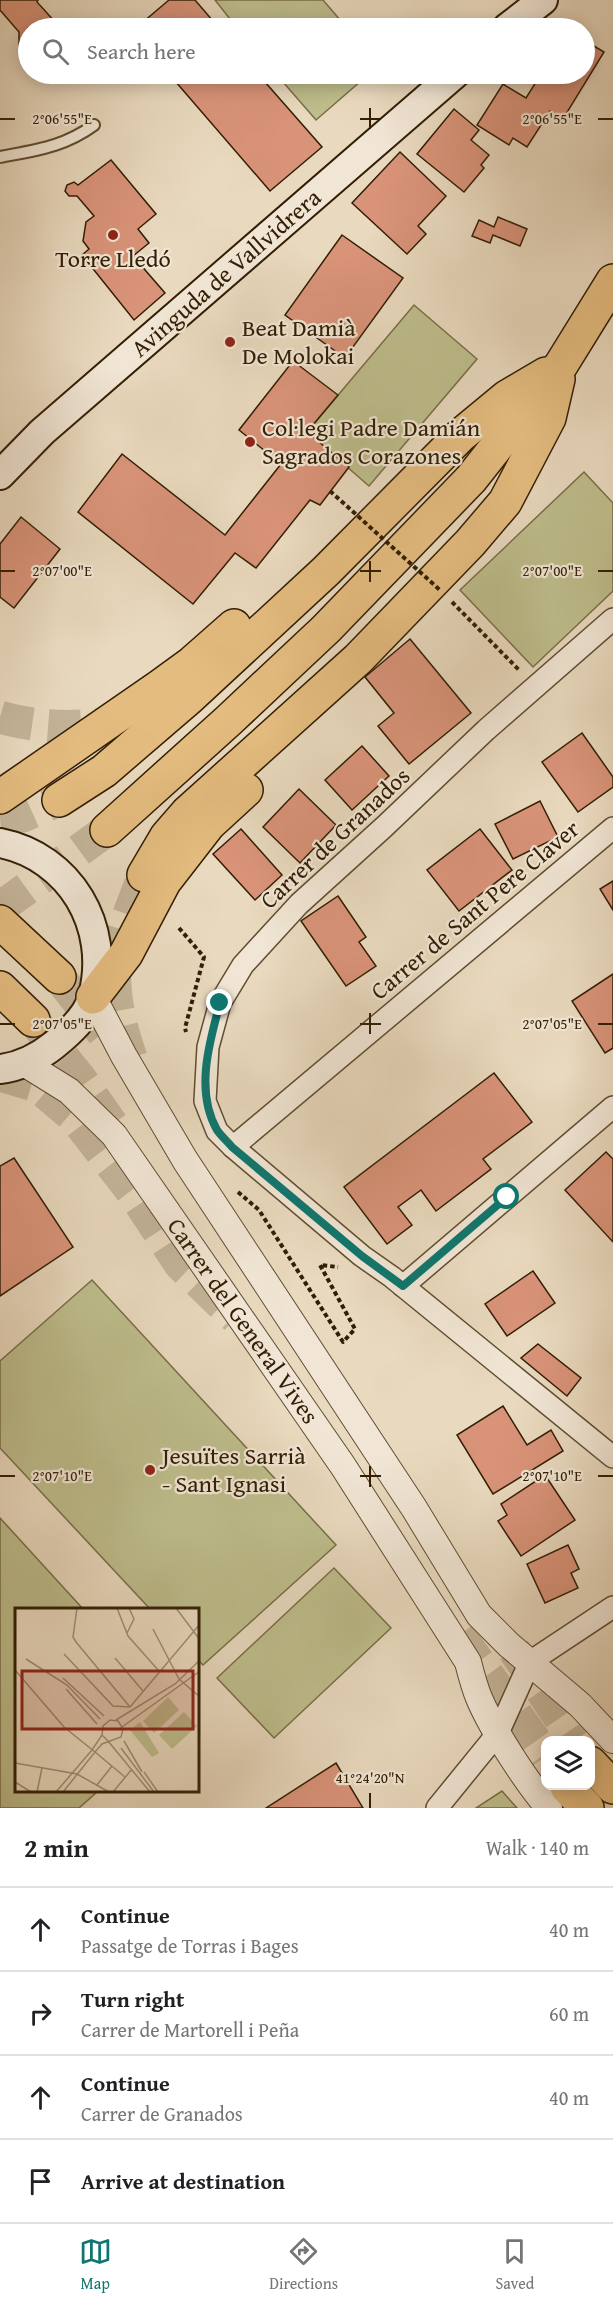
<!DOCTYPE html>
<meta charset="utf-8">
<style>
body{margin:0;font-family:"Gentium Book Plus",serif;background:#f2f2f2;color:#202124}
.controls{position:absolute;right:18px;bottom:18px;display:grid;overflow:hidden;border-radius:12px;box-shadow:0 3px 15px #0003}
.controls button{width:54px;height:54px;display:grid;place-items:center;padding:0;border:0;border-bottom:2px solid #e0e0e0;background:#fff;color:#202124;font:30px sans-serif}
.stop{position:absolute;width:18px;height:18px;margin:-14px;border:4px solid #0f766e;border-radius:50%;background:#fff}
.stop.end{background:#0f766e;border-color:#fff;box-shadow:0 2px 6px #0008}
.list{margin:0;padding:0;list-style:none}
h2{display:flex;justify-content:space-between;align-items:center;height:78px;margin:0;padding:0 24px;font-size:26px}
h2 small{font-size:20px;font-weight:400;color:#757577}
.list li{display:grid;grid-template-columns:39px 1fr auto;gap:18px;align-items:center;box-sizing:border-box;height:84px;padding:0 24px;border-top:2px solid #e0e0e0}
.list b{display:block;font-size:22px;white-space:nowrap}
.list p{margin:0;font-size:20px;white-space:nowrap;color:#757577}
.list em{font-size:20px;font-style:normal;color:#757577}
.icon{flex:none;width:33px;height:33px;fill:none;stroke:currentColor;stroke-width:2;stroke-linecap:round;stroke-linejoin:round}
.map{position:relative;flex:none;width:613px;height:1808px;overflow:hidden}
.search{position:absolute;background:#fff;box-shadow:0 3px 15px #0003;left:18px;right:18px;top:18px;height:66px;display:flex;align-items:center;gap:15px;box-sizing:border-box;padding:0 21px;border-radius:33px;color:#757577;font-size:22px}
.sheet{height:414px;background:#fff}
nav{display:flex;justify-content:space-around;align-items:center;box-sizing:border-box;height:84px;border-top:2px solid #e0e0e0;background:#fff;font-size:16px;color:#757577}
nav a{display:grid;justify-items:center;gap:3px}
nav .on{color:#0f766e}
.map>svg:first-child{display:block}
.green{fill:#bebd8c;stroke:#786e48;stroke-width:1.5}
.building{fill:#d99379;stroke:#321e04;stroke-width:1.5}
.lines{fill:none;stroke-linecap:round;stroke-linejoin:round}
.trunk-tunnel{stroke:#c4b499;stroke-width:33;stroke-dasharray:33 16;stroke-linecap:butt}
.service-casing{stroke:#604d32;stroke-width:14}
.minor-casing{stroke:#604d32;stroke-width:24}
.tertiary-casing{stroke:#604d32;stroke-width:28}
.secondary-casing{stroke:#321e04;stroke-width:32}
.trunk-casing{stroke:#321e04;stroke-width:36}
.path{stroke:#321e04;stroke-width:4;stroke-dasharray:4.5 3;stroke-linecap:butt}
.service{stroke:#f1e6d5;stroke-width:10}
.minor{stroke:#f1e6d5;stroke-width:21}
.tertiary{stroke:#f1e6d5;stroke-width:26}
.secondary{stroke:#f1e6d5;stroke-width:28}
.trunk{stroke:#e4bc7f;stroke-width:33}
.path-bridge{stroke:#321e04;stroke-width:4;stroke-dasharray:4.5 3;stroke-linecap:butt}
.route{stroke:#0f766e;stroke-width:8}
.ticks{fill:none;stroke:#321e04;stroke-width:2}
.poi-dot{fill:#8f2418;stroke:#f1e6d5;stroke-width:2}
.labels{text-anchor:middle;stroke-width:4.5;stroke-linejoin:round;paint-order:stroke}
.poi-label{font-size:24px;fill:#321e04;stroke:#f1e6d5;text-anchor:start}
.street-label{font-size:24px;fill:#321e04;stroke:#f1e6d5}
.inset-road{fill:none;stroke:#a08e74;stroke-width:1.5}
.view{fill:#8f2418;fill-opacity:0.15;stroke:#8f2418;stroke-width:3}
.inset-edge{fill:none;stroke:#321e04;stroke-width:3}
.ticks-label{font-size:15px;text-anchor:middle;fill:#321e04;stroke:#f1e6d5;stroke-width:4.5;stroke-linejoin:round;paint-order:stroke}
</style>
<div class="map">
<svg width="613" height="1808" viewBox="0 0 613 1808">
<rect width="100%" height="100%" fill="#e9d9be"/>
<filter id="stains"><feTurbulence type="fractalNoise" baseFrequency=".00333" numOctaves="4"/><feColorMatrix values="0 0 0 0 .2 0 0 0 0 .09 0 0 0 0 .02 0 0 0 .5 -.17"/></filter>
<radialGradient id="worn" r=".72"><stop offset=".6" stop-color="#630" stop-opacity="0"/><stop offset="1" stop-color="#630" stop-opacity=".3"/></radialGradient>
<g class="green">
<path d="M215,0H323L347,28H237Z"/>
<path d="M276,74H369L316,120Z"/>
<path d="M414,305L477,359L369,486L307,432Z"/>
<path d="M584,472L613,503V591L533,667L460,590Z"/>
<path d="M92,1280L336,1545L203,1665L198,1660V1610H151L0,1448V1361Z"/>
<path d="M0,1518L84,1610H16V1792H97L79,1808H0Z"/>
<path d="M334,1568L391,1628L274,1738L217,1678Z"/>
<path d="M502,1791L517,1808H476Z"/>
</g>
<g class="building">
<path d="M0,0H38L37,2L56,23L50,28H28V53L25,52L19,45V32L0,10Z"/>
<path d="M169,0H195L219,28H136Z"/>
<path d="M584,40L604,52L563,119L550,111L527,147L513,138L509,145L477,125L503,84L526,98L541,74H584Z"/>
<path d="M169,74H258L322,147L270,191Z"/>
<path d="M454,109L479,130L471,140L489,155L481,165L484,168L464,192L417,154Z"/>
<path d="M400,152L446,196L418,226L426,234L407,254L352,203Z"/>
<path d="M111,160L156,214L138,229L149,243L133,256L165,293L134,320L82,255L89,249L83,241L86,222L94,216L77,196H69L65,191L67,185L74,182L78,185Z"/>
<path d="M498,217L527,229L520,246L493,235L490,243L472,236L479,220L494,227Z"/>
<path d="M342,235L403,278L345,358L285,315Z"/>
<path d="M293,361L338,395L307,432L349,467L320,505L310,500L256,568L235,553L193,604L78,512L122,454L225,535L281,464L239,430Z"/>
<path d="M21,517L60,549L14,608L0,597V544Z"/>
<path d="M410,639L471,713L409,764L378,726L394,713L365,677Z"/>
<path d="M582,733L613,777V787L578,812L542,762Z"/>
<path d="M362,746L389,776L352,810L325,780Z"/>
<path d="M299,789L336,825L300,863L263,827Z"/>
<path d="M540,801L558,837L513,859L495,824Z"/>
<path d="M241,829L282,875L255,900L213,854Z"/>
<path d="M480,829L512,870L459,911L427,870Z"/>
<path d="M613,881V910L600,889Z"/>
<path d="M338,896L366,937L359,942L376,966L346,986L301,921Z"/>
<path d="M613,974V1048L605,1053L572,1001Z"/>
<path d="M494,1073L532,1122L483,1159L491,1169L436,1211L421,1190L398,1207L412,1225L387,1244L344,1187Z"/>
<path d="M606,1152L613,1159V1242L565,1190Z"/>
<path d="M14,1158L73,1247L0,1296V1166Z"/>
<path d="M533,1271L555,1303L507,1336L485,1304Z"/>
<path d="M538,1344L581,1378L567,1396L521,1358Z"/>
<path d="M503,1406L527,1445L551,1430L563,1451L493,1494L457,1435Z"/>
<path d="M545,1475L575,1520L521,1556L498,1521L507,1515L501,1504Z"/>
<path d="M568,1545L579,1569L571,1573L578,1588L545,1603L527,1564Z"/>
<path d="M336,1763L363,1808H266Z"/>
</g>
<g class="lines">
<g class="trunk-tunnel">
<path d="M0,717C38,728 76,729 115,722"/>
<path d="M0,818L23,816L59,800"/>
<path d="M0,908L107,830"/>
<path d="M59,977L103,1033"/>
<path d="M33,1020L79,1077L118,1133"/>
<path d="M131,1058C120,1026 109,983 118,949C124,924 135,899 144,875"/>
<path d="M0,1075L37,1086L75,1118L134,1194L180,1264L236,1318"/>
<path d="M459,1635L546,1756"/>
<path d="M514,1650L575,1740"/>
</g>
<g class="service-casing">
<path id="service" d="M0,157C36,150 64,147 94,125"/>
</g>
<g class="minor-casing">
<g id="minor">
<path d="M613,619L486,730L384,827L299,904L243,965L220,1003L208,1047L205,1101L217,1131L233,1147L362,1256L392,1277L613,1457"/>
<path d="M233,1147L613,828"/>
<path d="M403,1286L613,1107"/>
<path d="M437,1808L498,1733L530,1662L613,1607"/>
</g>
</g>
<g class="tertiary-casing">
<g id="tertiary">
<path d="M93,997L124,1056L185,1160L414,1508L479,1615L509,1645L580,1705L613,1740"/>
<path d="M24,1063L69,1091L114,1135L343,1466L468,1662C471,1674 474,1686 479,1698C492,1729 527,1783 549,1808"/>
</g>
</g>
<g class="secondary-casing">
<g id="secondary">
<path d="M507,28L543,0"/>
<path d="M0,475L42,432L455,74"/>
<path d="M0,843C70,857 111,926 93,996C88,1016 69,1033 54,1045C39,1057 19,1067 0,1069"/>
</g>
</g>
<g class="trunk-casing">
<g id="trunk">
<path d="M0,797L159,687L192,663L234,626"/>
<path d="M59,800L104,771L190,697L326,571L461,435L507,397L546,374"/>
<path d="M107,830L228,721L326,629L471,479L561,365L613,281"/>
<path d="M144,875L167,836L187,813L358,659L470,543L505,502L549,418L558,379"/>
<path d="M0,922L59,977"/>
<path d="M0,988L33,1020"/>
<path d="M93,997L126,954L164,882L209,824L246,790"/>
<path d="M590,1763L613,1787"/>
<path d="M567,1787L587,1808"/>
</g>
</g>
<g class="path">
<path d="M452,602L520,671"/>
<path d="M179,928L204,957L185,1028L186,1032"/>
<path d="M238,1192L259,1210L343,1342L355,1329L320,1265L338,1267"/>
</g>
<use href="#service" class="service"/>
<use href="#minor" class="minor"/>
<use href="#tertiary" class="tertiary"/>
<use href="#secondary" class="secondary"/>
<use href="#trunk" class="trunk"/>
<path class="path-bridge" d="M330,491L441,591"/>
</g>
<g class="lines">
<path class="route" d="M220,1003C209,1043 195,1092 217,1130C221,1136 228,1142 232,1147L362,1256L403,1286L507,1197"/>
</g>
<path class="ticks" d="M370,108V129M0,119H15M360,119H381M598,119H613M370,561V582M0,571H15M360,571H381M598,571H613M370,1013V1034M0,1024H15M360,1024H381M598,1024H613M370,1466V1487M0,1476H15M360,1476H381M598,1476H613M370,1793V1808"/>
<g class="poi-dot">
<circle cx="113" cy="235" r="6"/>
<circle cx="230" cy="342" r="6"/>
<circle cx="250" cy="442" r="6"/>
<circle cx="150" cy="1470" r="6"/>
</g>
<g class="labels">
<g class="poi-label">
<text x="113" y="267" text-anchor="middle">Torre Lledó</text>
<text x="242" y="336">Beat Damià<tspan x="242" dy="28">De Molokai</tspan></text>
<text x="262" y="436">Col·legi Padre Damián<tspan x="262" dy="28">Sagrados Corazones</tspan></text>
<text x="162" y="1464">Jesuïtes Sarrià<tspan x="162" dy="28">- Sant Ignasi</tspan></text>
</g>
<g class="street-label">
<text transform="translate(226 273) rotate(-41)" y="8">Avinguda de Vallvidrera</text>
<text transform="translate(335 838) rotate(-43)" y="8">Carrer de Granados</text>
<text transform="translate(475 910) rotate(-40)" y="8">Carrer de Sant Pere Claver</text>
<text transform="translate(243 1321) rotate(55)" y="8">Carrer del General Vives</text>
</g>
</g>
<g transform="translate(15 1608)">
<rect width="184" height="184" fill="#e9d9be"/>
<path d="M153,89L164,102L139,125L128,113ZM169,104L182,118L157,141L144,127ZM125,114L144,145L137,149L115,122Z" fill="#bebd8c"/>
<path class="inset-road" d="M62,0L58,29L61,34L115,99M102,0L113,28L144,63M161,0L185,32M138,21L164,71L185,89M112,25L119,11L114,0M49,46L98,98L115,99M100,50L128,83M11,51L52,77L85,111M0,62L49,119L80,144L87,136L106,129L108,121L103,113L95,112L88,118L87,127L93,133M48,70L89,108M51,81L82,116M115,99L185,16M101,112L160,76L185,52M107,119L185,63M93,133L135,184M109,133L127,164M106,140L139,184M77,142L87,127M0,155L62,166L94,184M129,164L143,184M0,174L16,184M82,177L97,158M22,184L27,160M41,184L77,142M48,184L80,144L110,169M98,184L117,161"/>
<path class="view" d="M7,63H178V121H7Z"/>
<rect width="184" height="184" class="inset-edge"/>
</g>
<g class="ticks-label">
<text x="62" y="124">2°06'55"E</text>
<text x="552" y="124">2°06'55"E</text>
<text x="552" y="576">2°07'00"E</text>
<text x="62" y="576">2°07'00"E</text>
<text x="62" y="1029">2°07'05"E</text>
<text x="552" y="1029">2°07'05"E</text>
<text x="552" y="1481">2°07'10"E</text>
<text x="62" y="1481">2°07'10"E</text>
<text x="370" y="1783">41°24'20"N</text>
</g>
<rect width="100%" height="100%" filter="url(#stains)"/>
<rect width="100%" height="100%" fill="url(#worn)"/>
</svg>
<div class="controls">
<button><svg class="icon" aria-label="layers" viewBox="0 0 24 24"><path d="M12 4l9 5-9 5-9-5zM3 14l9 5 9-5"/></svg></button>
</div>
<div class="stop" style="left:507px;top:1197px"></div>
<div class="stop end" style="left:220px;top:1003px"></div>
<div class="search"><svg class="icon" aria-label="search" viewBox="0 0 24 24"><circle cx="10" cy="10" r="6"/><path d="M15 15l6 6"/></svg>Search here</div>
</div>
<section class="sheet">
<h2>2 min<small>Walk · 140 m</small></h2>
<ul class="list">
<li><svg class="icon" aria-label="ahead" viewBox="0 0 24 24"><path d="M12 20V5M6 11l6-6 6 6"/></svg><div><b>Continue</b><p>Passatge de Torras i Bages</p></div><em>40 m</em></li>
<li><svg class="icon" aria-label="right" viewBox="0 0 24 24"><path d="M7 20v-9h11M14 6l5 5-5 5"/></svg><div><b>Turn right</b><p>Carrer de Martorell i Peña</p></div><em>60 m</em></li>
<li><svg class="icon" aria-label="ahead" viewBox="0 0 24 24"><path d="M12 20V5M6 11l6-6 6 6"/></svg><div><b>Continue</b><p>Carrer de Granados</p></div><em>40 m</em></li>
<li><svg class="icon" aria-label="arrive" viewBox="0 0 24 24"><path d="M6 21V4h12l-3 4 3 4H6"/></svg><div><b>Arrive at destination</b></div></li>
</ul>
</section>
<nav>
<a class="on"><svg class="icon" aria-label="map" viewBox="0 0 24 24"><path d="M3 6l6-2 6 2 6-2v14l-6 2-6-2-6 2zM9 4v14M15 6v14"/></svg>Map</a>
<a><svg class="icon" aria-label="directions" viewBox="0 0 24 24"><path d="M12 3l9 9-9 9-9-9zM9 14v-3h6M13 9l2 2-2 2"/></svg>Directions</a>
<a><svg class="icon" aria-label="saved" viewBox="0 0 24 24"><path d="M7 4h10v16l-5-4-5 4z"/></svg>Saved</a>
</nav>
